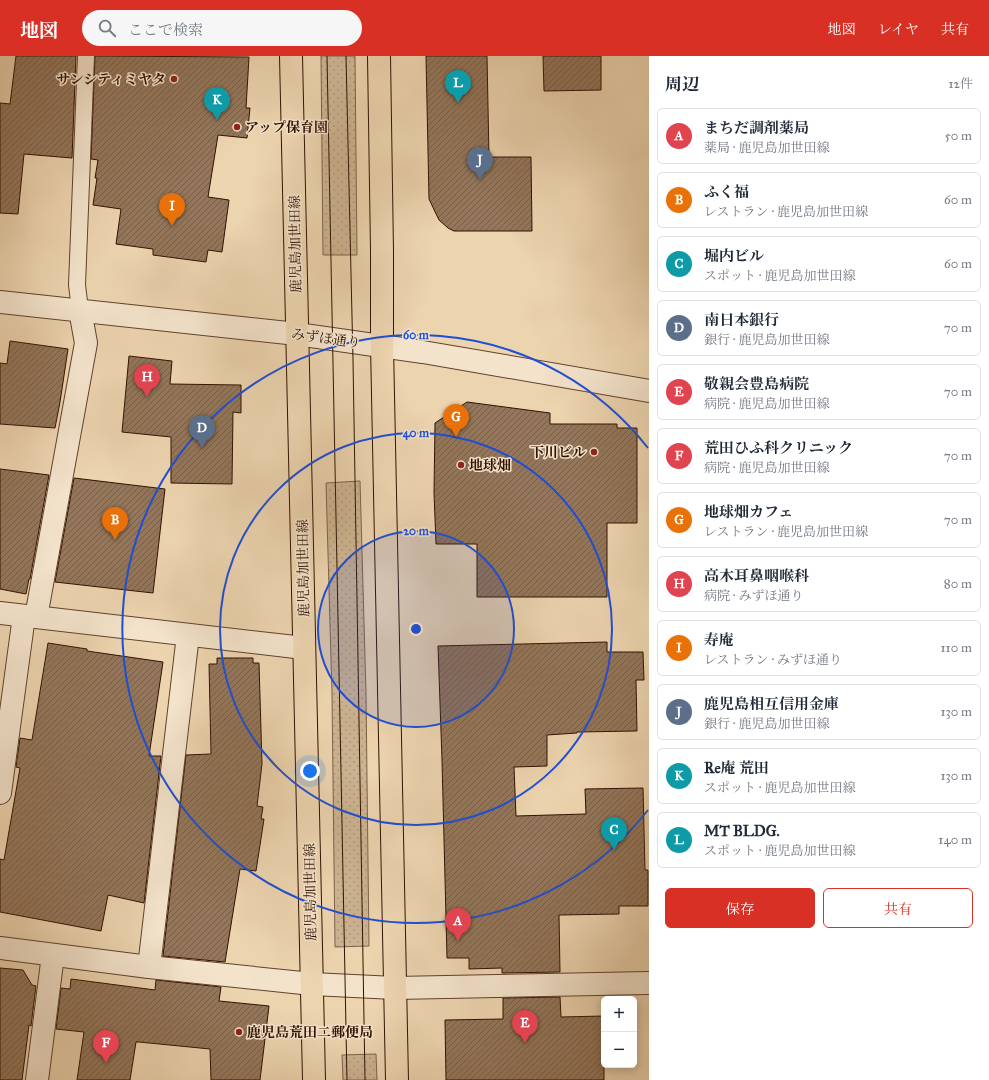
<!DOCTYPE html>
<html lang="ja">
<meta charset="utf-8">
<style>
body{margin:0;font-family:"IM FELL Great Primer","Noto Serif JP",serif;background:#f6f6f7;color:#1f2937}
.controls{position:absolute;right:12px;bottom:12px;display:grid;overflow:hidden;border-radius:6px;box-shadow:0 2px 10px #0003}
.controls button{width:36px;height:36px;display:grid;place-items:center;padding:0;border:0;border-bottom:1px solid #e0e1e3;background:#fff;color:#1f2937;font:20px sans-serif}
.you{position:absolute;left:310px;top:715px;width:14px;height:14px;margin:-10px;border:3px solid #fff;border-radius:50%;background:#1a73e8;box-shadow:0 0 0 6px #1a73e833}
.badge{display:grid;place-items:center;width:26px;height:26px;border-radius:50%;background:#d93025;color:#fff;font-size:13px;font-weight:700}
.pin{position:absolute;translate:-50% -33px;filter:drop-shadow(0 1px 2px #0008)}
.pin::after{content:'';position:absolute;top:21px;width:14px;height:12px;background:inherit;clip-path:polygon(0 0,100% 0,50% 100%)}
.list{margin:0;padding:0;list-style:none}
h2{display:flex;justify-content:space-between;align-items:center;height:52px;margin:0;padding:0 16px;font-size:17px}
h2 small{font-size:13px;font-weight:400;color:#747a83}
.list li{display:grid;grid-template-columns:26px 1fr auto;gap:12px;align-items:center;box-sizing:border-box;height:56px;margin:0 8px 8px;padding:0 8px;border:1px solid #e0e1e3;border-radius:6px}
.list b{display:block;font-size:15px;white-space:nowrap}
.list p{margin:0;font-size:13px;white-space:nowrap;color:#747a83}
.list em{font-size:13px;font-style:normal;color:#747a83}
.actions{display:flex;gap:8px;padding:12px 16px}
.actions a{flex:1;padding:9px 0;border:1px solid #d93025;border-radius:6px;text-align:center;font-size:14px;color:#d93025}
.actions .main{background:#d93025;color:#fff}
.icon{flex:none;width:22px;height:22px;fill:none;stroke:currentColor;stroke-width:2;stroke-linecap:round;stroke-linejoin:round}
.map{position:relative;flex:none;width:649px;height:1024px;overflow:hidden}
header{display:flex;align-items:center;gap:24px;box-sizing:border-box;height:56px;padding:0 20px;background:#d93025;color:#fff}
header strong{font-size:19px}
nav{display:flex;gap:22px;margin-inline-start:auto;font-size:14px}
.search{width:280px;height:36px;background:#f6f6f7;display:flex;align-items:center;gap:10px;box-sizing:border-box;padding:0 14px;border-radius:22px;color:#747a83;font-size:15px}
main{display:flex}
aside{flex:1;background:#fff}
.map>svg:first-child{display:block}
.grass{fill:url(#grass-dots);stroke:#7f6249}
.building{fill:url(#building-hatch);stroke:#321101}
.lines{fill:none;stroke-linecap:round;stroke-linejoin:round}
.service-casing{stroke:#60422c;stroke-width:18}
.minor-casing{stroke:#60422c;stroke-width:24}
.tertiary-casing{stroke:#60422c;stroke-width:24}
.primary-casing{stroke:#321101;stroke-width:24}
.service{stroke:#f3e3cb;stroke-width:16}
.minor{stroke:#f3e3cb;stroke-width:22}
.tertiary{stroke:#f3e3cb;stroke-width:22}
.primary{stroke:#ecd4af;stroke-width:22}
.tram{stroke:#321101;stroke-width:1}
.ring{fill:none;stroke:#1d4ed8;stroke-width:2}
.poi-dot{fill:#8f2418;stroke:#f3e3cb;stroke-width:1.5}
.labels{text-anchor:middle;stroke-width:3;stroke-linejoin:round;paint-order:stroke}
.poi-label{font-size:14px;font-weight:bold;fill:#321101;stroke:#f3e3cb;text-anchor:start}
.street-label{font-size:14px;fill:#321101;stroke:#f3e3cb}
.centre{fill:#1d4ed8;stroke:#f3e3cb;stroke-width:2}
.ring-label{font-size:12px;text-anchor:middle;font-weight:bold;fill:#1d4ed8;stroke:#f3e3cb;stroke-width:3;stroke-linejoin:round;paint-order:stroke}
</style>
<header>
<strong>地図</strong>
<div class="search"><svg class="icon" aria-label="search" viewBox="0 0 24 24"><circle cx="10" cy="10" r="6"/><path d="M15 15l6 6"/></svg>ここで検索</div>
<nav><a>地図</a><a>レイヤ</a><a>共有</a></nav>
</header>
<main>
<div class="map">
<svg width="649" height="1024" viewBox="0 0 649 1024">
<defs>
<pattern id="grass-dots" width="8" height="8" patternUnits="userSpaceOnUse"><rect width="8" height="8" fill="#ccb391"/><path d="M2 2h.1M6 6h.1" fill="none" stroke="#b0997b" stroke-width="1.8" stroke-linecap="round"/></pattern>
<pattern id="building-hatch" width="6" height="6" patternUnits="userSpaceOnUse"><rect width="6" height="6" fill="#93765b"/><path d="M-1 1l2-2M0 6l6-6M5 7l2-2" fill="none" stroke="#795f49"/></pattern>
</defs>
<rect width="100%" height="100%" fill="#ecd4af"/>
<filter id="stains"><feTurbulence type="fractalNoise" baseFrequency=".005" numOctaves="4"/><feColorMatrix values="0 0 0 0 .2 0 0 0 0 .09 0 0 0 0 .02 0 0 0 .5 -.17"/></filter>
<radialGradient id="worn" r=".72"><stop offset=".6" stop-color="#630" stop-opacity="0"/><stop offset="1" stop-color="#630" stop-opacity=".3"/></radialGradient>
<g class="grass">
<path d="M321,0H355L357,199H323Z"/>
<path d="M360,425L366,637L369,890L335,891L332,638L326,427Z"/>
<path d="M376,998L377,1024H343L342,999Z"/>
</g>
<g class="building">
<path d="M16,0H76L72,102L24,98L18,158L0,157V47L10,48Z"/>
<path d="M95,0L249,1L246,52H250L247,82L218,79L208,141L229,144L222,196L208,194L206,206L153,199V193L116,188L121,153L93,149L97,122H95L98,104L91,103Z"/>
<path d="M426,0H487L489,101H531L532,175H454L448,172L439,164L429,143Z"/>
<path d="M543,0H601V34L544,35Z"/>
<path d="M10,285L68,293L60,346L55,372L0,368V307L7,308Z"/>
<path d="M129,300L172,305L170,328L241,329V357L233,356L232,428L171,427V381L122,376Z"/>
<path d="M467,346L550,357V368H617V372H637V467H607V541H477V488H436L434,437L435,367Z"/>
<path d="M0,413L49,419L30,523H29L26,538L0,533Z"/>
<path d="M74,422L165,433L153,537L55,526Z"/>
<path d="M607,586V596H643L644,624H636L637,675L577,676V677L547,679V710L514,711L516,760L586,758L585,733L643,732L645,814H648V850H619V858L559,859L560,916L502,917V912L469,913V902H447L442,704L438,590Z"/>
<path d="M48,587L87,593V595L163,606L149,700H161L144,847L108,839L101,875L0,856V803L4,804L20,712L16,711L20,682L32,684Z"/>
<path d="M217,602H253V607H259L262,708L257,750L263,751L261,763H264L256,815L240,813L225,906L163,900L186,699L211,698L209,608H217Z"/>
<path d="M0,912L23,914L32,929L36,930L31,970L29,969L22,1024H0Z"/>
<path d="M71,923L155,934L156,924L221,931L219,945L269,950L260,1024H211L210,993L139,986H136L130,1024H77L84,976L56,973L61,932L70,933Z"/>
<path d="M560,941L561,961L604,960V1024H446L445,964L503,963V942Z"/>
</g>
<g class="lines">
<g class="service-casing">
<path id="service" d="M80,254L77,229L86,0"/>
</g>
<g class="minor-casing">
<g id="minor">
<path d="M0,557L304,592"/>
<path d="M36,561L86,287L80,254"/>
<path d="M0,737L24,560"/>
<path d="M0,892L149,911L312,928L395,932L649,927"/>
<path d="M149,911L188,579"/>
<path d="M37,1024L53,899"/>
</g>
</g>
<g class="tertiary-casing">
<path id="tertiary" d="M0,246L297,278L423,296L649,335"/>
</g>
<g class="primary-casing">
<g id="primary">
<path d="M291,0L314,1024"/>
<path d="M379,0L382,195V290L397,1024"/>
</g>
</g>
<use href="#service" class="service"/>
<use href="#minor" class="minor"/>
<use href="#tertiary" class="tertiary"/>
<use href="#primary" class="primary"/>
<g class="tram">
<path d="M327,0L347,1024"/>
<path d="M346,0L353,304L365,1024"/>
</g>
</g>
<circle cx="416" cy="573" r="98" fill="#1d4ed8" fill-opacity=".12"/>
<g class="ring">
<circle cx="416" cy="573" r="98"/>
<circle cx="416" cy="573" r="196"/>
<path d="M648 754A294 294 0 1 1 648 392"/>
</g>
<g class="poi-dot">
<circle cx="174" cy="23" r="4"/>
<circle cx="237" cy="71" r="4"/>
<circle cx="594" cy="396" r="4"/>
<circle cx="461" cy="409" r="4"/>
<circle cx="239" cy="976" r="4"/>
</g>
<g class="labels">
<g class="poi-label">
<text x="166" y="28" text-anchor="end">サンシティミヤタ</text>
<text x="245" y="76">アップ保育園</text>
<text x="586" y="401" text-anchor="end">下川ビル</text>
<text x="469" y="414">地球畑</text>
<text x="247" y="981">鹿児島荒田二郵便局</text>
</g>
<g class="street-label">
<text transform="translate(295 188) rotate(-91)" y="5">鹿児島加世田線</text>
<text transform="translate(326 282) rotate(8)" y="5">みずほ通り</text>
<text transform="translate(303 512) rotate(-91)" y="5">鹿児島加世田線</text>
<text transform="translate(310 836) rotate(-91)" y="5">鹿児島加世田線</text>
</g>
</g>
<circle cx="416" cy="573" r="6" class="centre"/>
<g class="ring-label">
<text x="416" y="283">60 m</text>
<text x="416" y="381">40 m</text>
<text x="416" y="479">20 m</text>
</g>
<rect width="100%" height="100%" filter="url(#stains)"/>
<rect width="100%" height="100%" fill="url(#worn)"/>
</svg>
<div class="controls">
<button>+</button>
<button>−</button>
</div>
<div class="you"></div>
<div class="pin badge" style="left:458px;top:885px;background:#e0444e">A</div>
<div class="pin badge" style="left:115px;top:484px;background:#e8710a">B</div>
<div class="pin badge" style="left:614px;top:794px;background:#0f9aa8">C</div>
<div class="pin badge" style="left:202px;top:392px;background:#5c6f8a">D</div>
<div class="pin badge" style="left:525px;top:987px;background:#e0444e">E</div>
<div class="pin badge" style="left:106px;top:1007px;background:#e0444e">F</div>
<div class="pin badge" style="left:456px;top:381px;background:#e8710a">G</div>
<div class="pin badge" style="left:147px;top:341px;background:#e0444e">H</div>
<div class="pin badge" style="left:172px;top:170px;background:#e8710a">I</div>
<div class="pin badge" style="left:480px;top:124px;background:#5c6f8a">J</div>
<div class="pin badge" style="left:217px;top:64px;background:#0f9aa8">K</div>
<div class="pin badge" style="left:458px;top:47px;background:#0f9aa8">L</div>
</div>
<aside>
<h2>周辺<small>12件</small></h2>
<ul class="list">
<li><span class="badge" style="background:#e0444e">A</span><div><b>まちだ調剤薬局</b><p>薬局 · 鹿児島加世田線</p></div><em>50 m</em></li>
<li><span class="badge" style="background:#e8710a">B</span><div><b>ふく福</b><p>レストラン · 鹿児島加世田線</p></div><em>60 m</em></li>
<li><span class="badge" style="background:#0f9aa8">C</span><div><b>堀内ビル</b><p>スポット · 鹿児島加世田線</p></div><em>60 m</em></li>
<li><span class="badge" style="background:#5c6f8a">D</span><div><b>南日本銀行</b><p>銀行 · 鹿児島加世田線</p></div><em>70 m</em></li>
<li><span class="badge" style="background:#e0444e">E</span><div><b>敬親会豊島病院</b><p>病院 · 鹿児島加世田線</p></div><em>70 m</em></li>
<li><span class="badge" style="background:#e0444e">F</span><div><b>荒田ひふ科クリニック</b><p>病院 · 鹿児島加世田線</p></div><em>70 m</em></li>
<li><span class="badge" style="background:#e8710a">G</span><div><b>地球畑カフェ</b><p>レストラン · 鹿児島加世田線</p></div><em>70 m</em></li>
<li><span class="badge" style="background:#e0444e">H</span><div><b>高木耳鼻咽喉科</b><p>病院 · みずほ通り</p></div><em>80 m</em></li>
<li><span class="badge" style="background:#e8710a">I</span><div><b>寿庵</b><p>レストラン · みずほ通り</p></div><em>110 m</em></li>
<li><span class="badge" style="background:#5c6f8a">J</span><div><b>鹿児島相互信用金庫</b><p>銀行 · 鹿児島加世田線</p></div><em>130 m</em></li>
<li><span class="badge" style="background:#0f9aa8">K</span><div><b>Re庵 荒田</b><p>スポット · 鹿児島加世田線</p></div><em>130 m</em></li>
<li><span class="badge" style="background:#0f9aa8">L</span><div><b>MT BLDG.</b><p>スポット · 鹿児島加世田線</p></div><em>140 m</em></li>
</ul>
<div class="actions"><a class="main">保存</a><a>共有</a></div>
</aside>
</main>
